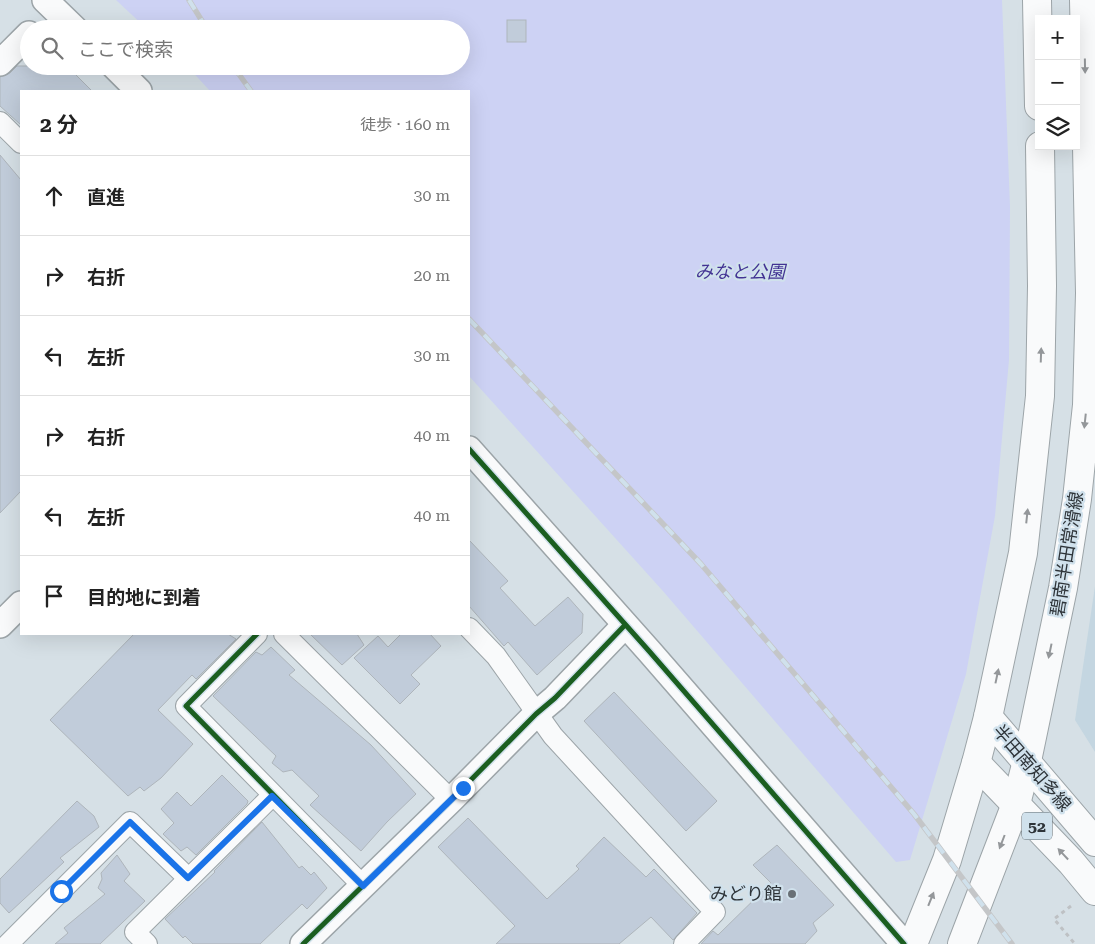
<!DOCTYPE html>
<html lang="ja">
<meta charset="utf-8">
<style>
body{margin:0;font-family:"Roboto Serif","Noto Sans JP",serif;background:#f6f6f6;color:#222}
.controls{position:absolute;right:15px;top:15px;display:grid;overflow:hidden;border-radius:0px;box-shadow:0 5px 20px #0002}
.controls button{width:45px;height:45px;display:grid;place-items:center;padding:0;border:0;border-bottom:1px solid #e0e0e0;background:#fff;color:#222;font:25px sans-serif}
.stop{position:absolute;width:15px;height:15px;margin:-11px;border:4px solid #1a73e8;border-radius:50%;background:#fff}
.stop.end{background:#1a73e8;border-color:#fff;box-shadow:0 1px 5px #0008}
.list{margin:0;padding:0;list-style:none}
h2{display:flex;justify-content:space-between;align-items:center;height:65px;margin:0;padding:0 20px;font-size:21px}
h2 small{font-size:16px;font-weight:400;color:#767676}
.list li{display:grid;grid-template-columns:32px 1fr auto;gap:15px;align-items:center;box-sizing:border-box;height:80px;padding:0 20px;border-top:1px solid #e0e0e0}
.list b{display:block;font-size:19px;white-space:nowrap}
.list em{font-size:16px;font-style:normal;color:#767676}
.icon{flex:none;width:28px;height:28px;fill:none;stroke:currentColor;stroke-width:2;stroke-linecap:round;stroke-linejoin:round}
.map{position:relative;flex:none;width:1095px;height:944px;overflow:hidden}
.search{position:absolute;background:#fff;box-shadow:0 5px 20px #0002;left:20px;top:20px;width:450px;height:55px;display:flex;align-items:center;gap:12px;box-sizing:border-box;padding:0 18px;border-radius:28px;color:#767676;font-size:19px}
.panel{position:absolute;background:#fff;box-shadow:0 5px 20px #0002;left:20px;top:90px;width:450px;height:545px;border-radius:0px}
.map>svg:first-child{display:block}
.built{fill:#c4d6e1}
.green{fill:#cdd2f4}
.building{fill:#c1ccda;stroke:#aeb5bb}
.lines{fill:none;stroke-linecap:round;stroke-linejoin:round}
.minor-casing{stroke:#9ca4a8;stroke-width:22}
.tertiary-casing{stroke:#9ca4a8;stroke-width:28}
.secondary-casing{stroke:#9ca4a8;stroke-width:30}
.primary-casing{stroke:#9ca4a8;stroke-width:30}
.path{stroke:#bec1c4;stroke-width:3;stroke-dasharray:4 4;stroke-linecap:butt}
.minor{stroke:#f9fafb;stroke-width:20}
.tertiary{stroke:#f9fafb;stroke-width:25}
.secondary{stroke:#f9fafb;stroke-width:28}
.primary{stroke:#f9fafb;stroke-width:28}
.rail-casing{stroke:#c4c6c8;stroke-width:5.5}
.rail{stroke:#d0e1ec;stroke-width:4;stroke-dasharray:11;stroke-linecap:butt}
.cycleway-casing{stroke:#d0e1ec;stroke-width:8}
.cycleway{stroke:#1b5e20;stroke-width:5}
.oneway{fill:#94979a}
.route{stroke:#1a73e8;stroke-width:6}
.poi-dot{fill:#697076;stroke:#d0e1ec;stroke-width:2}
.labels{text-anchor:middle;stroke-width:4.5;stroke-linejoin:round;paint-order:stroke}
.shield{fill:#d0e1ec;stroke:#5f686f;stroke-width:1}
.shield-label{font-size:16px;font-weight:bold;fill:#2e3439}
.park-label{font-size:18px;font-style:italic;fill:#423393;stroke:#d0e1ec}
.street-label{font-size:18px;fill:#2e3439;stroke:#d0e1ec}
.poi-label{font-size:18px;fill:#2e3439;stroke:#d0e1ec;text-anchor:end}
</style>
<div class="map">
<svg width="1095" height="944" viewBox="0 0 1095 944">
<rect width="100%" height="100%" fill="#d6e0e6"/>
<path class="built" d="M1095,586V752L1075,720Z"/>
<path class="green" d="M116,0H1002L1010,207L1009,360L995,516L966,674L910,860L896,862L662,590L469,376V91H210L187,66H461V29H147Z"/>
<g class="building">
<rect x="507" y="20" width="19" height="22"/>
<path d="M17,66H67L92,91H21V125L0,106V77L10,73Z"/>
<path d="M0,155L21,180V491L0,513Z"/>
<path d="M469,540L508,581L500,588L535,626L568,597L583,614L582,633L537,675L508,642L504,646L469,606Z"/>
<path d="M134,634H228L236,639L196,679L192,675L158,710L193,744L161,778L144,791L140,787L128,796L50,720Z"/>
<path d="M310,634H357L364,645L342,665Z"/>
<path d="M401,634H430L441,646L411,675L420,684L400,704L354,658L378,636L388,647Z"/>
<path d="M271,647L295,670L289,675L371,745L416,794L387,822L361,851L310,805L319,796L292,770L283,772L272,763L276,756L213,696L256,652L262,655Z"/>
<path d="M614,692L717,801L686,831L584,721Z"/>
<path d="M222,775L248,801L247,804L196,855L187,847L181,851L163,834L174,823L161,809L177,792L191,806Z"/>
<path d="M77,801L94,816L99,827L60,858L64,862L9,913L0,903V879Z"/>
<path d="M468,818L547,899L579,869L576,866L604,837L646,877L654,869L697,913L673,940L651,917L619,944H496L515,926L438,847Z"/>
<path d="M262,822L299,868L302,866L311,875L314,872L327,888L307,909L302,904L260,944H193L185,936L183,938L165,919L215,872L214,871Z"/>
<path d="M777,845L834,905L813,923L817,931L805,944H701L713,931L718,935L771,883L753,865Z"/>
<path d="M117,855L130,874L124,881L145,901L100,944H55L68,933L64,928L105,894L98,888L102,879L101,873Z"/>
</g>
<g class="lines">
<g class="minor-casing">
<g id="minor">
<path d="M0,122L21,143"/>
<path d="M469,628L496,656L553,736L715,912L684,944"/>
<path d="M257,634L186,706L363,886"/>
<path d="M284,634L451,800"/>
<path d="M8,944L130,822L188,878"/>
<path d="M147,944L135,932L272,796"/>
</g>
</g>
<g class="tertiary-casing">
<g id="tertiary">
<path d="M45,0L75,29"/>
<path d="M0,63L29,34"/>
<path d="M114,66L139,91"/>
<path d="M469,449L649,651L904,944"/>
<path d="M0,625L21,604"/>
<path d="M303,944L451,800L536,714L555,698L625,625"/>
</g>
</g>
<g class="secondary-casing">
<g id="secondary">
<path d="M1037,0L1039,106"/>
<path d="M913,944L947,860L976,763L988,717L1023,553L1040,396L1042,286L1040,146"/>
<path d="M962,944L1016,804L1027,761L1063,588L1077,499L1087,405L1090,293L1084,0"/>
</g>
</g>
<g class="primary-casing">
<g id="primary">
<path d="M988,717L1095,842"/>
<path d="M976,763L1071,862L1095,891"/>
</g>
</g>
<path class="path" d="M1071,906L1054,919L1075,944"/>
<use href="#minor" class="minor"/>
<use href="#tertiary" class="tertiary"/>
<use href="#secondary" class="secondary"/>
<use href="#primary" class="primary"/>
<g class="rail-casing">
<g id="rail">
<path d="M189,0L207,29"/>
<path d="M233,66L251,91"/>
<path d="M469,319L701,564L914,814L1012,944"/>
</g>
</g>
<use href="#rail" class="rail"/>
<g class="cycleway-casing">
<g id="cycleway">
<path d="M469,449L649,651L904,944"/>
<path d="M257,634L186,706L363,886"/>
<path d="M303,944L451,800L536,714L555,698L625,625"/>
</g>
</g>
<use href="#cycleway" class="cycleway"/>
</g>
<defs><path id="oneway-solid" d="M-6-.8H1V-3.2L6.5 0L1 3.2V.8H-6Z" transform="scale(1.25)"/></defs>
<g class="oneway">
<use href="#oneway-solid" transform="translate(1085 66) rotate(89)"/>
<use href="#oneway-solid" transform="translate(1041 355) rotate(-88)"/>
<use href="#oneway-solid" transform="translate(1085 421) rotate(96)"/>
<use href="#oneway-solid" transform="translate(1027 516) rotate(-84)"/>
<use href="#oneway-solid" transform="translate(1050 651) rotate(102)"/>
<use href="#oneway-solid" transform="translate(997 676) rotate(-78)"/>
<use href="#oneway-solid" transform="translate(1002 842) rotate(111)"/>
<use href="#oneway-solid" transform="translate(1063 854) rotate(-133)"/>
<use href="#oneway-solid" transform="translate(931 899) rotate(-68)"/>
</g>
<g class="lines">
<path class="route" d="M61,891L130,822L188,878L272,796L363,886L463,788"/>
</g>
<circle class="poi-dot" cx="792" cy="894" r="5"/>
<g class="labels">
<rect class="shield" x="1022" y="812.5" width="30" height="27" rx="4"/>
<g class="shield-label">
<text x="1037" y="832">52</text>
</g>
<g class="park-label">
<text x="740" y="278">みなと公園</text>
</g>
<g class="street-label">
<text transform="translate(1067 554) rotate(-81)" y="6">碧南半田常滑線</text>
<text transform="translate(1032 768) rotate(49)" y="6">半田南知多線</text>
</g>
<g class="poi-label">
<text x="782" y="900">みどり館</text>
</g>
</g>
</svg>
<div class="controls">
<button>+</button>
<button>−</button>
<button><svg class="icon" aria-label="layers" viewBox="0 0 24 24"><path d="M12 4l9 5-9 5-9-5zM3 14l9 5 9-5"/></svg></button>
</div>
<div class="stop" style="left:61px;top:891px"></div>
<div class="stop end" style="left:463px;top:788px"></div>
<div class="search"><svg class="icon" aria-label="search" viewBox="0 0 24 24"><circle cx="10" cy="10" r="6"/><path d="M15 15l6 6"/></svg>ここで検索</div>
<section class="panel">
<h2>2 分<small>徒歩 · 160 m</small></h2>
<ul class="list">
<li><svg class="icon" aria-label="ahead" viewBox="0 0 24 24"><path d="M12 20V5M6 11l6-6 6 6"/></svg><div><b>直進</b></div><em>30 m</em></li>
<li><svg class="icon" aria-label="right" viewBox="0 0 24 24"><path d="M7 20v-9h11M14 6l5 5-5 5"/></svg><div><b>右折</b></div><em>20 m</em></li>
<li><svg class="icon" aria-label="left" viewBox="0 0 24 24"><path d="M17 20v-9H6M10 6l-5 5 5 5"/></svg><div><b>左折</b></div><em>30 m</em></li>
<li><svg class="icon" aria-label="right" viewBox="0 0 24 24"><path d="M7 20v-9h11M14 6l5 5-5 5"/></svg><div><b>右折</b></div><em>40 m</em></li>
<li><svg class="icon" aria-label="left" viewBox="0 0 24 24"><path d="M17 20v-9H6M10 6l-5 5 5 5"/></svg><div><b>左折</b></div><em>40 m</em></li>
<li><svg class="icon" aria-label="arrive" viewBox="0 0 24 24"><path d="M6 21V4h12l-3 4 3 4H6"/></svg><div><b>目的地に到着</b></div></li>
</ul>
</section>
</div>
